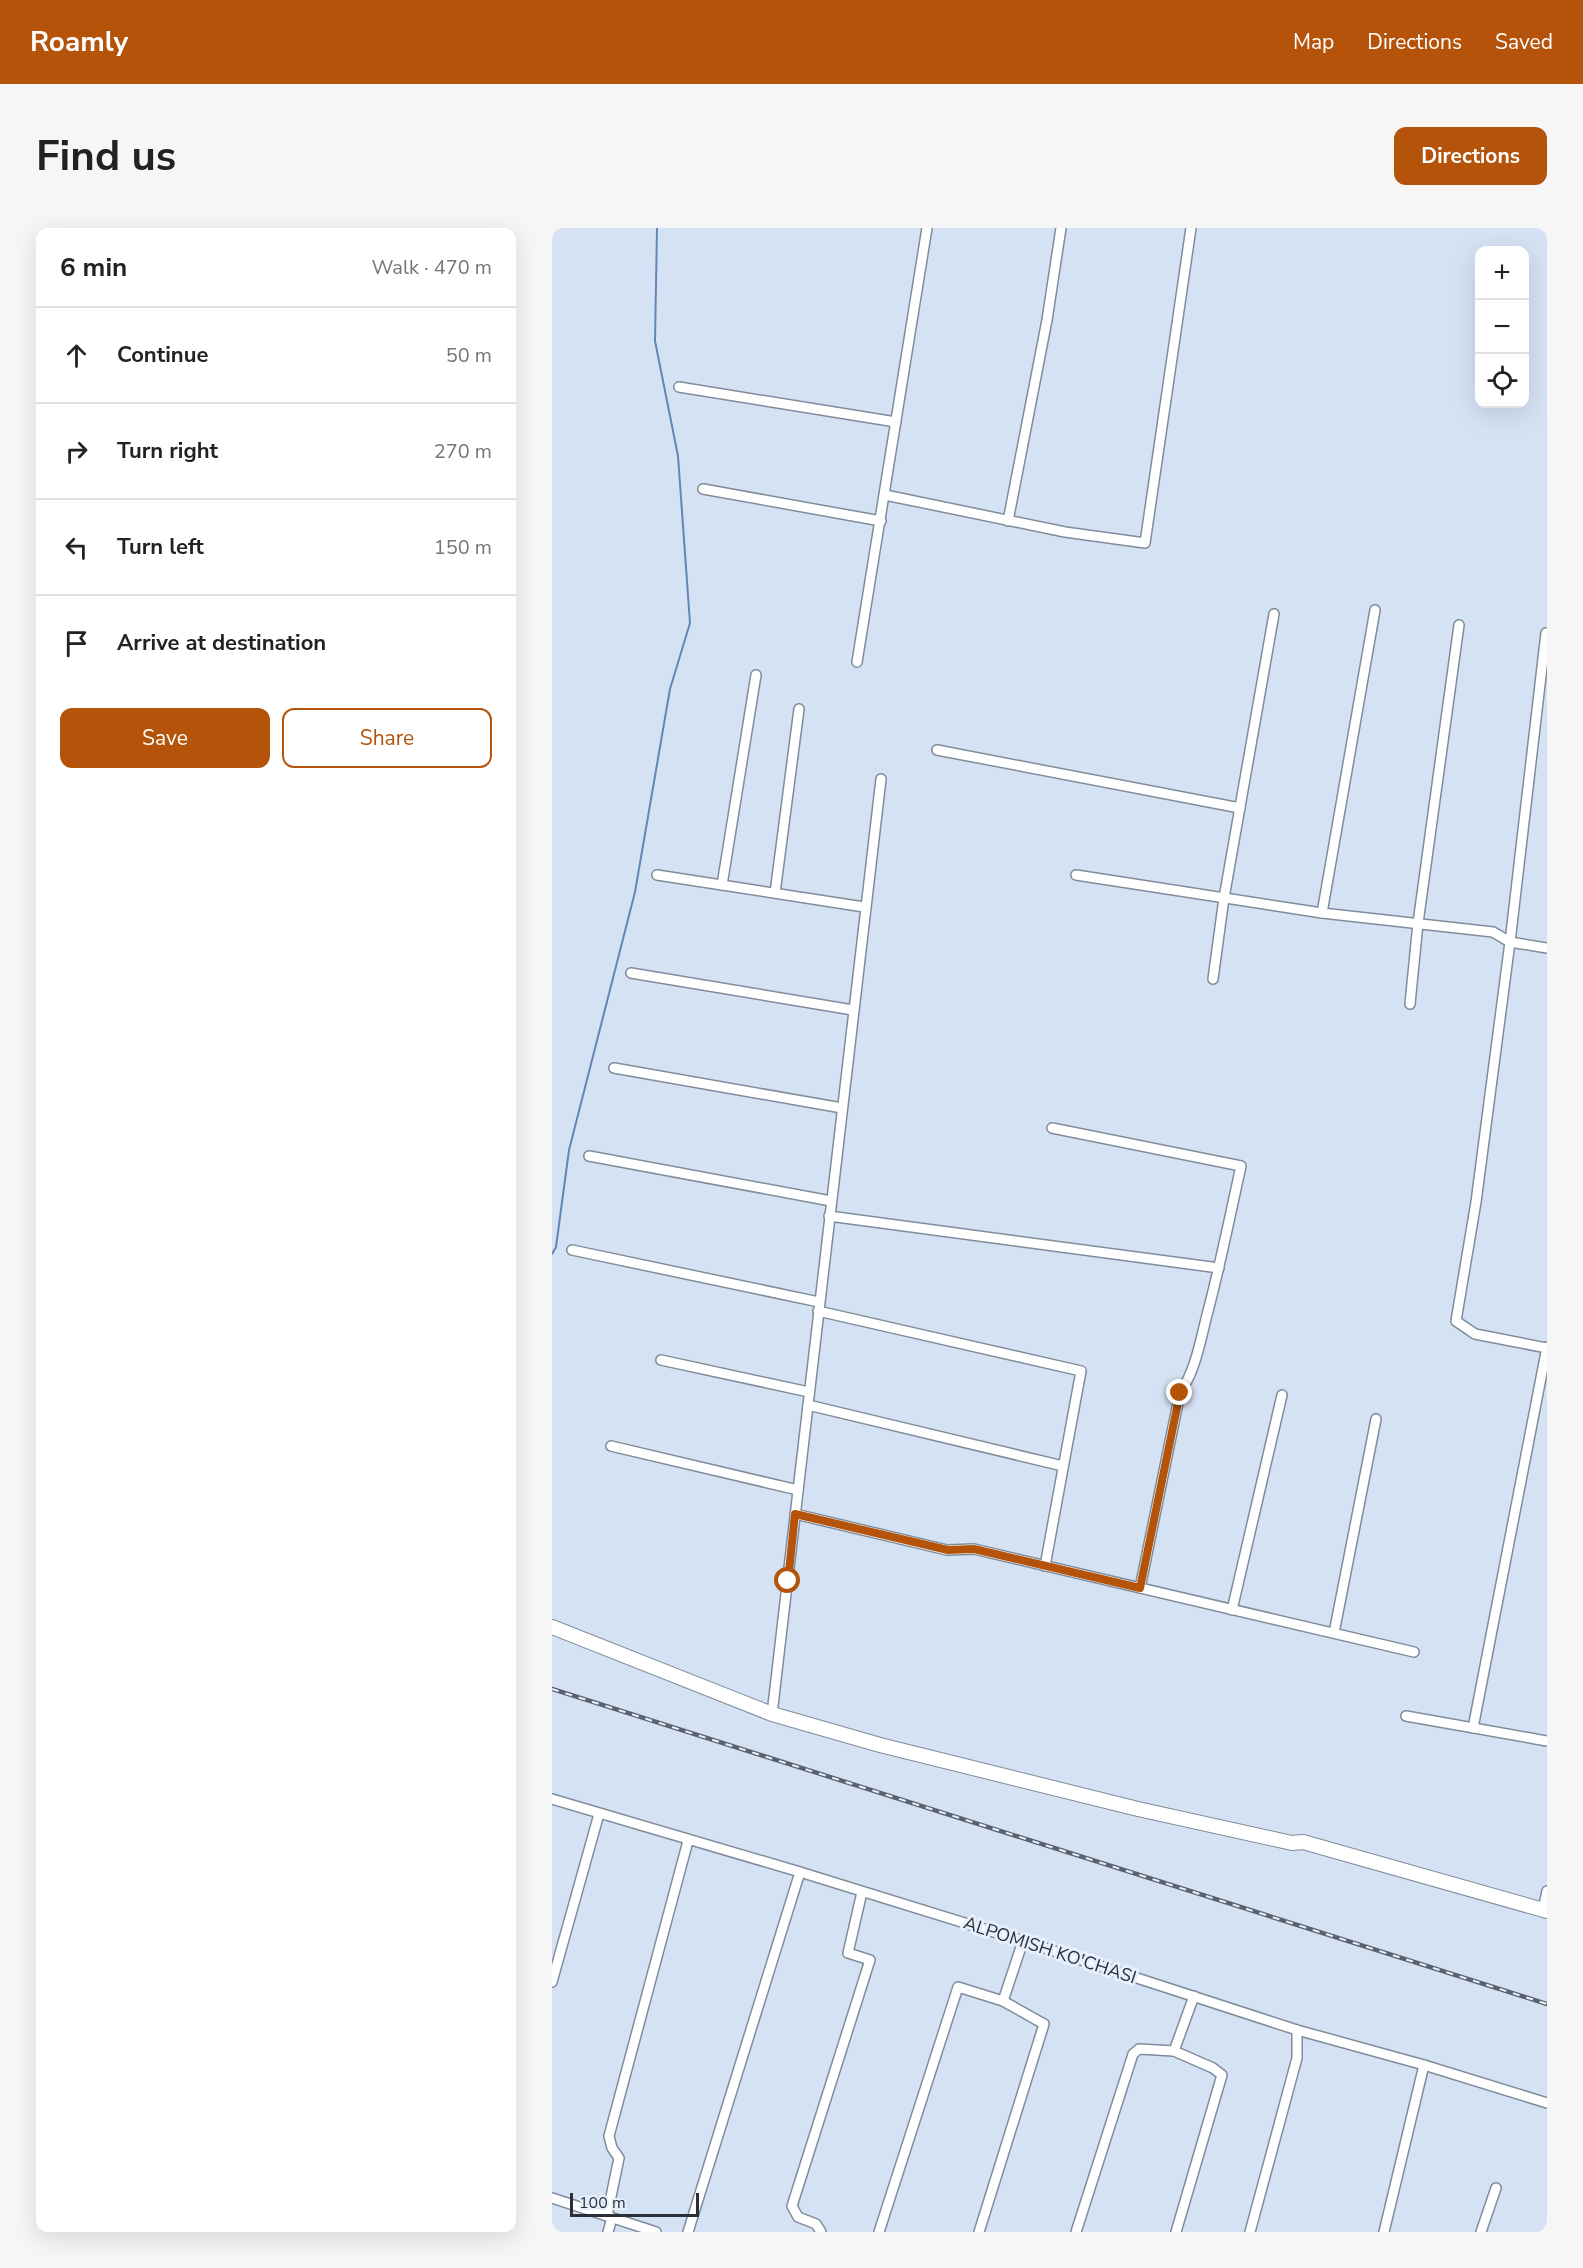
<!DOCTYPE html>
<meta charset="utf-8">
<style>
body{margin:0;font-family:"Nunito Sans",sans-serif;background:#f6f6f6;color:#222}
.controls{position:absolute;right:18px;top:18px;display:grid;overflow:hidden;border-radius:12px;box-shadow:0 6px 24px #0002}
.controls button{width:54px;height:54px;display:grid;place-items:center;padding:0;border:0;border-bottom:2px solid #e0e0e0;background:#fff;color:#222;font:30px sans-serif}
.scale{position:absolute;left:18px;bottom:15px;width:129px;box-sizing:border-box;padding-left:6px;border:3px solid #2b3037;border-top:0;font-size:16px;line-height:21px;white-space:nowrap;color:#2b3037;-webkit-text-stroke:4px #e5effd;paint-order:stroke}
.stop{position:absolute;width:18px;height:18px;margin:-14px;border:4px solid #b45309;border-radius:50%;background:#fff}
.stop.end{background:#b45309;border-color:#fff;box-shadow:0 2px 6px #0008}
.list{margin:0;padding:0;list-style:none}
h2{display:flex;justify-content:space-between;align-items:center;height:78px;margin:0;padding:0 24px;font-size:26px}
h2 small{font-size:20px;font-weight:400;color:#767676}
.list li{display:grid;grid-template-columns:39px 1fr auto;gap:18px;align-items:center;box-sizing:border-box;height:96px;padding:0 24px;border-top:2px solid #e0e0e0}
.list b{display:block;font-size:22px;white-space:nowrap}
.list em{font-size:20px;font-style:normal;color:#767676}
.actions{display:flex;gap:12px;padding:18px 24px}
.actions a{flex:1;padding:14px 0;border:2px solid #b45309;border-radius:12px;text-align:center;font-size:21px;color:#b45309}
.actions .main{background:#b45309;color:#fff}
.icon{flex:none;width:33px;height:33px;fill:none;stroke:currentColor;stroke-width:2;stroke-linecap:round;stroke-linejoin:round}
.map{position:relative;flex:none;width:995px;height:2004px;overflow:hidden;border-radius:12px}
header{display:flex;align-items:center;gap:36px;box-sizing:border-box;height:84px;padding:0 30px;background:#b45309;color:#fff}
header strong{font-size:28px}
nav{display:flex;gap:33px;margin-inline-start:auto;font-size:21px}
.intro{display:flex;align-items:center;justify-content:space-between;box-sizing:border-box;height:144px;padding:0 36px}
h1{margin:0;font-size:42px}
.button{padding:15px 27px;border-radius:12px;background:#b45309;color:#fff;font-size:21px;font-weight:700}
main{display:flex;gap:36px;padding:0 36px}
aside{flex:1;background:#fff;border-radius:12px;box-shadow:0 6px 24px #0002}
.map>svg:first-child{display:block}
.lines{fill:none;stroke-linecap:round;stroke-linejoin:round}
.stream{stroke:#6387b5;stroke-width:2}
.minor-casing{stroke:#7f8c9b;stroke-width:12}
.secondary-casing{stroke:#7f8c9b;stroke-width:16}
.minor{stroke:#fff;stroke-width:9}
.secondary{stroke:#fff;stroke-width:14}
.rail-casing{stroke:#5b626d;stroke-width:4.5}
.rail{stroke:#e5effd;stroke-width:2;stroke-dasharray:7;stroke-linecap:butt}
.route{stroke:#b45309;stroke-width:8}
.labels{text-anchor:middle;stroke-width:6;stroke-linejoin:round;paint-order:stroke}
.street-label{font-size:18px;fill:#2b3037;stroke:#e5effd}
</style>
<header>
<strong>Roamly</strong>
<nav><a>Map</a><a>Directions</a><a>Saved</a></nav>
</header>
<div class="intro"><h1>Find us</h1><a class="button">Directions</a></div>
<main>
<aside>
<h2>6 min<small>Walk · 470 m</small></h2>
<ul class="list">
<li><svg class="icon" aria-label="ahead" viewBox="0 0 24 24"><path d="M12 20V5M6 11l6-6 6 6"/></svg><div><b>Continue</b></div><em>50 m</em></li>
<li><svg class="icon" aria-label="right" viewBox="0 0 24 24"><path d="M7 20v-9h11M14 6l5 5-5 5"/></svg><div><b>Turn right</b></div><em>270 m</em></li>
<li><svg class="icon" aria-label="left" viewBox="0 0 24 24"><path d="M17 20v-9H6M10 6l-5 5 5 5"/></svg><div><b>Turn left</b></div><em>150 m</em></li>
<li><svg class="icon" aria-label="arrive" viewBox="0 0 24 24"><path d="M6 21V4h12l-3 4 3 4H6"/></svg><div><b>Arrive at destination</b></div></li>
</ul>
<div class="actions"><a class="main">Save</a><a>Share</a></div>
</aside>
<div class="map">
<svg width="995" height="2004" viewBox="0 0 995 2004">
<rect width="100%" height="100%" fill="#d5e2f4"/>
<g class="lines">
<path class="stream" d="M0,1026L4,1019L17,922L83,664L118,461L138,395L126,228L103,113L105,0"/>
<g class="minor-casing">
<g id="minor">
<path d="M127,159L344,194"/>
<path d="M151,261L329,293"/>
<path d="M333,267L513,304L593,315L639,0"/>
<path d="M456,293L495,92L509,0"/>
<path d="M994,405L958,714L924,974L904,1093L923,1106L995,1120"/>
<path d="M305,434L375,0"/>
<path d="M385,522L688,580"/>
<path d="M105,647L312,679"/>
<path d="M524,647L770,685L941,704L958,714L995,720"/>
<path d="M170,657L204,447"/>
<path d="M223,665L247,481"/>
<path d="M770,685L823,382"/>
<path d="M79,745L301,782"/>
<path d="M661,751L672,670L722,386"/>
<path d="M858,776L866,695L907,397"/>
<path d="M62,840L290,880"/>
<path d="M500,900L689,938C678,988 668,1038 655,1087C648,1114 644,1141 628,1165L588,1360"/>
<path d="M37,928L279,973"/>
<path d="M277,988L667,1040"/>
<path d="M20,1022L267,1074"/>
<path d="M266,1083L529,1143L493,1338"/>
<path d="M109,1132L257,1164"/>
<path d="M256,1177L511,1238"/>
<path d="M59,1218L246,1262"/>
<path d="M243,1286L395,1322L422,1321L862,1424"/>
<path d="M680,1382L730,1167"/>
<path d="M782,1405L824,1191"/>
<path d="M220,1486L329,551"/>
<path d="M854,1488L995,1513"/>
<path d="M921,1500L995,1119"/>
<path d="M0,1571L248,1644L471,1713L745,1802L872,1837L995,1875"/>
<path d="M991,1682L995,1663"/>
<path d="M0,1754L47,1586"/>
<path d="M622,1823L642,1768"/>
<path d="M0,1970L104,2004"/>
<path d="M55,1988L67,1930L60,1920L57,1908L136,1613"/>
<path d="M56,2004L60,1990"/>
<path d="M136,2004L248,1644"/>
<path d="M269,2004L264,1996L246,1989L240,1978L318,1732L296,1725L310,1664"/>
<path d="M327,2004L406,1759L451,1773"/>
<path d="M427,2004L492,1796L451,1773L471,1713"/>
<path d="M524,2004L581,1826L587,1821L622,1823L661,1840L670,1847L624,2004"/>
<path d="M698,2004L745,1830V1802"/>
<path d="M832,2004L872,1837"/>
<path d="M929,2004L944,1960"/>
</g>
</g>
<g class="secondary-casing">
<path id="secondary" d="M0,1399L220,1486L328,1517L586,1581L740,1615L751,1614L995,1683"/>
</g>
<use href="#minor" class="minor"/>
<use href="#secondary" class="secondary"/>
<g class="rail-casing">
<path id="rail" d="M0,1461L995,1776"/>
</g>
<use href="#rail" class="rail"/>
</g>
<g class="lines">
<path class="route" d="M236,1353L243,1286L396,1322L422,1321L588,1360L628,1165"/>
</g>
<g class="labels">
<g class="street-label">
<text transform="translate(498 1722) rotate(18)" y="6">ALPOMISH KO'CHASI</text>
</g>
</g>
</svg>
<div class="controls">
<button>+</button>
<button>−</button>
<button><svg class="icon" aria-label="locate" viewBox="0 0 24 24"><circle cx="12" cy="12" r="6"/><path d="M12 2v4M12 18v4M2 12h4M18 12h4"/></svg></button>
</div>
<div class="scale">100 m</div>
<div class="stop" style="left:236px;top:1353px"></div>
<div class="stop end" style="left:628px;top:1165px"></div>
</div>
</main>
